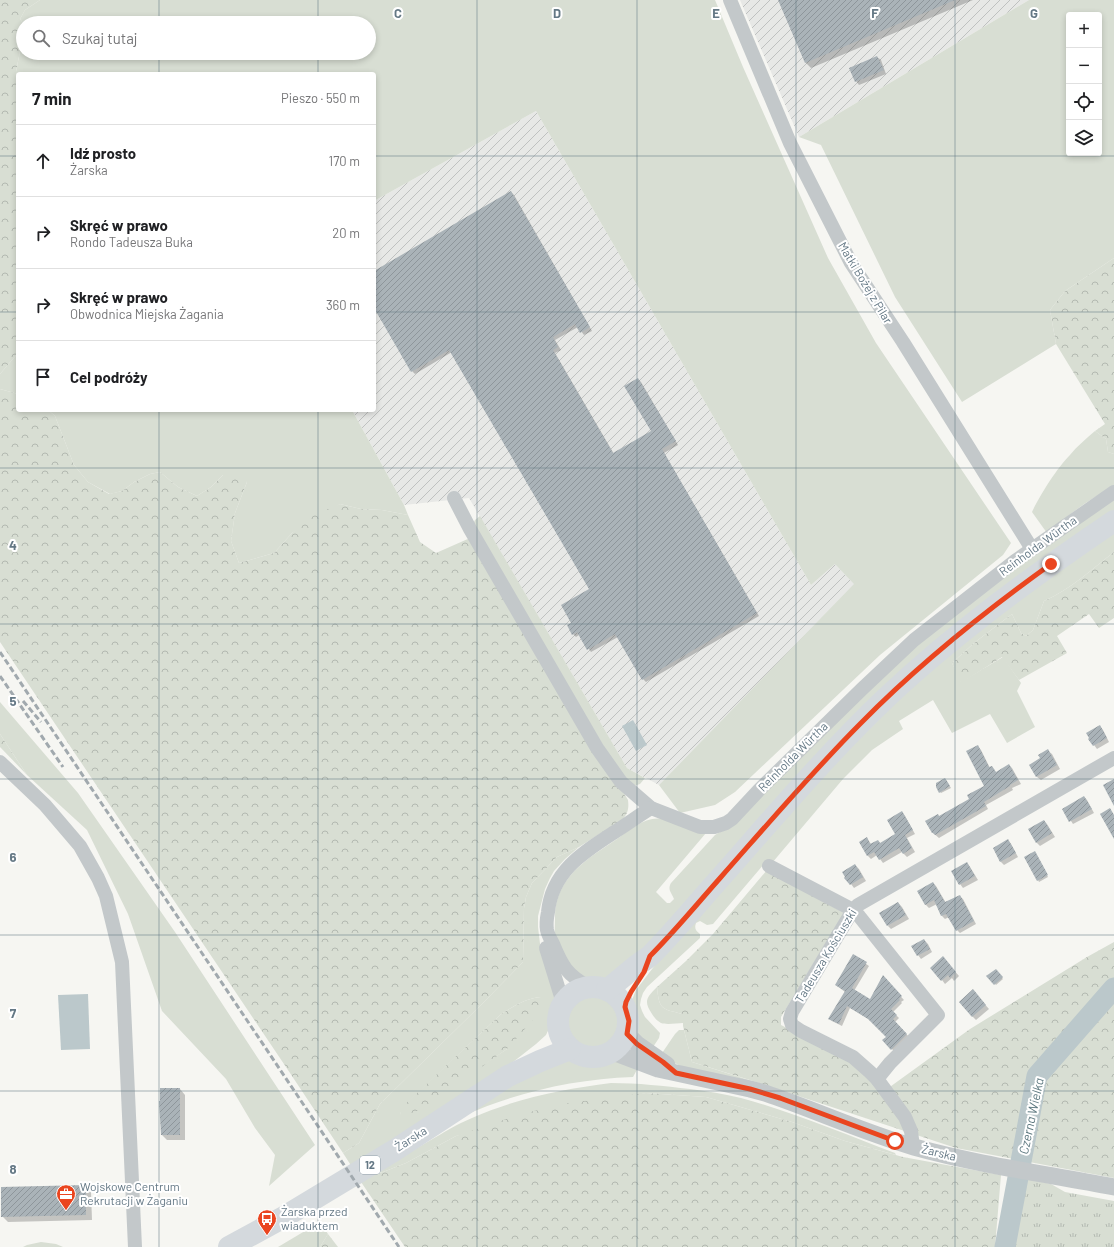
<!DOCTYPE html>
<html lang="pl">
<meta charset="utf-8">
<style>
body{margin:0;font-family:Barlow,sans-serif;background:#f6f6f6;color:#202124}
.controls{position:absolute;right:12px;top:12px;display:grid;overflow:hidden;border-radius:4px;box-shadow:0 2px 6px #0003}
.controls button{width:36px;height:36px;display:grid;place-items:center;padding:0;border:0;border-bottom:1px solid #e0e0e0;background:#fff;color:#202124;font:20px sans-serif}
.stop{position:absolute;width:12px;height:12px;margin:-9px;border:3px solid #ea451f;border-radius:50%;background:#fff}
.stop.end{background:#ea451f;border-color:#fff;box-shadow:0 1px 4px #0008}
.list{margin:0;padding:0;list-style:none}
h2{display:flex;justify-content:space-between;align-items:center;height:52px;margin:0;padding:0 16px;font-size:17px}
h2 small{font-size:13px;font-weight:400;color:#757577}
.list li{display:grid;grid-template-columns:26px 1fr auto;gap:12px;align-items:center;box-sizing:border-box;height:72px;padding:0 16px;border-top:1px solid #e0e0e0}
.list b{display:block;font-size:15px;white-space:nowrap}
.list p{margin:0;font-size:13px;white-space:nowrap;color:#757577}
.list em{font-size:13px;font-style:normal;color:#757577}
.icon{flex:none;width:22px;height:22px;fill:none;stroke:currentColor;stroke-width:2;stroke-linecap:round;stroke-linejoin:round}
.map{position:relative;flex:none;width:1114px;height:1247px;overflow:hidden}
.search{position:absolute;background:#fff;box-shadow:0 2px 6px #0003;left:16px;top:16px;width:360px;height:44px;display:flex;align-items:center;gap:10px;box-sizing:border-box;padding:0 14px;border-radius:22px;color:#757577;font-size:15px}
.panel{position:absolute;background:#fff;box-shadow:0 2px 6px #0003;left:16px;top:72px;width:360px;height:340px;border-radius:4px}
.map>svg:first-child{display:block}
.industrial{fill:url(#industrial-furrows)}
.grass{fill:#d8ded3;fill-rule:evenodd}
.forest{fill:url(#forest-crowns)}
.park{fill:url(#park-tufts)}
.water{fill:#bbc8cb}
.shadow{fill:#0003}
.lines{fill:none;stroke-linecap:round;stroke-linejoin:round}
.river{stroke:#bbc8cb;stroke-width:21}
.building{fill:url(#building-hatch)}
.minor{stroke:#c3c8ca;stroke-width:14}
.tertiary{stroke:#c3c8ca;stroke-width:17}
.primary{stroke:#d4d9dd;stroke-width:22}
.rail{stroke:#a1a9ae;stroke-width:3;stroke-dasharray:6 3;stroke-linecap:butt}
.route{stroke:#ea451f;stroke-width:5}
.grid{fill:none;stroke:#647885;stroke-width:1;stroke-opacity:0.55}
.labels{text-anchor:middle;stroke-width:4;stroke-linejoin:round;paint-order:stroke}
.shield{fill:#fff;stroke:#92a0aa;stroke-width:1}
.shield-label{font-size:11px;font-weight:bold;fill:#647885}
.street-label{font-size:12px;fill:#647885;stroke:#fff}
.poi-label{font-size:12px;fill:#647885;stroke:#fff;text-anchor:start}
.water-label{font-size:13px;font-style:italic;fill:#5f7a81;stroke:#fff}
.grid-label{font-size:13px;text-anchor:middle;font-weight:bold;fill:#647885;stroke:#fff;stroke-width:4;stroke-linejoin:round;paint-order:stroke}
</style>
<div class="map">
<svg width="1114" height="1247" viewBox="0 0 1114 1247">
<defs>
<pattern id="industrial-furrows" width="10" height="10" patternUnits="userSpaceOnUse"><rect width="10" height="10" fill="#e7e8e6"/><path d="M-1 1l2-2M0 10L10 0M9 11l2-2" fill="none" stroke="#bfc1c0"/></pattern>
<pattern id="forest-crowns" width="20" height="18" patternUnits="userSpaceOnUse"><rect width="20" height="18" fill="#d8ded3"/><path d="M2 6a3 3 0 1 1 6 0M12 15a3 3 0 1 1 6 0" fill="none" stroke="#b3b9b1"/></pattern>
<pattern id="park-tufts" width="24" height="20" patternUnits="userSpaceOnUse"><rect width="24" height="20" fill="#d8ded3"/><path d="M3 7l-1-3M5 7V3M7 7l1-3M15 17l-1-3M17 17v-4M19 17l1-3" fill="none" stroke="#b3b9b1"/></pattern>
<pattern id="building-hatch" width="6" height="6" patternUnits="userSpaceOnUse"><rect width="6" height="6" fill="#aab3b8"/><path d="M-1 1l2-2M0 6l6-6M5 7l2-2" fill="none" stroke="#8e969b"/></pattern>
</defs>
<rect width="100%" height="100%" fill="#f6f6f2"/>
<g class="industrial">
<path d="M740,0H1029L799,137Z"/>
<path d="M536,111L811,585L835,564L855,584L659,785L627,768L469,498L404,505L352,410H374V201Z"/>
</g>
<g class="grass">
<path d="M40,0H715L743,67L828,258L876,343L1011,543L1003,555L880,655L735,792L715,805L680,813L659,785L854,584L835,564L811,585L536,111L374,201V74H18V78L16,72L23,35V53H369V23H23L20,19L25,10Z"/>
<path d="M1029,0H1114V258L1065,291L1050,310L1056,344L962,402L895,297L821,145L799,137ZM1069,15H1099V153H1069Z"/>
<path d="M18,353V394L0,389V374Z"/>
<path d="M48,410H352L404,505L408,515L382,510L361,509L340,504L292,533L274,553L239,563L231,541L235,513L247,482L223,475L211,487L197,496L178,487L160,472L150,474L134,482L122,491L110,494L88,482L74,465L55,416Z"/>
<path d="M1095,431L1106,439L1108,452L1114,454V487C1089,498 1068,516 1047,533L1032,512C1040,495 1057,468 1070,455C1077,446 1086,439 1095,431Z"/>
<path d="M1114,496V513L1019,579L646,951L599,983C590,981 579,978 572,970C569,966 567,959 564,954C562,948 558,943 556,937C554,932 555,925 555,919C554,878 587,859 617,839C630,830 645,816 663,819L706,833L656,892L667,903H670L674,899C672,893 667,890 671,883L715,835L720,832L917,642Z"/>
<path d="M480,516L627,768L645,778L640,784L634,786L619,771L583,713L473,524L475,520Z"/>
<path d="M1114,528V552C1091,570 1071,589 1044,601L1033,630L1026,636L1021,633L1012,614L974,643L952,663L961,682L1003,657L1021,683L1017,691L1035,727L1007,743L990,714L952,733L933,700L899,721L903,729L872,750L843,779L772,863L764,864L713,924L707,925L700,921L696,923C694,929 696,931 700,934V938L647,987L643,993L641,999L640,1005L642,1011L645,1017L660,1033L659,1038L651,1050L633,1028L631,1009L632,1000L636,990L675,939L830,766L940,659Z"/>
<path d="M0,702L78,793L175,932L315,1145L269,1186L275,1155L255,1128L226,1079L162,1011L128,914L87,830L27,775L0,734Z"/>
<path d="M579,847L565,859L554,871L550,878L545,889L538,916V927L541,952L556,999L551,1024L546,1035L536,1044L508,1066L352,1167L343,1153L359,1143L380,1104L485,1001L523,962L524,908L526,897L532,883L557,857ZM541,997L507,1049L464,1078L400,1115L402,1108L500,1015C512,1007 526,998 541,997Z"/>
<path d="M657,987C659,1010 662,1009 683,1014V1023C677,1023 667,1025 661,1023C657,1021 654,1017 652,1014C643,1001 647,997 657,987Z"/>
<circle cx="592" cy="1022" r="26"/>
<path d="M679,1030H684L692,1062L781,1090L683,1067L660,1056L675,1034Z"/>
<path d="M571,1057L581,1061L593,1063L613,1058L639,1066L633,1077C575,1079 518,1092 465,1115L515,1078Z"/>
<path d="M611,1083C638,1083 664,1086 690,1089C707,1091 724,1094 741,1098C793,1112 844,1134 895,1153L896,1155L845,1141L792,1122L706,1097L646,1093L456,1136L406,1163L383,1172L372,1175C391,1164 410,1152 429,1141C443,1133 457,1124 472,1118C517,1098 564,1089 611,1083Z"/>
<path d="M320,1222L328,1234L320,1247H278Z"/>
<path d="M41,1242L56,1244L63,1247H23L27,1245Z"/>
</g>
<g class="forest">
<path d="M0,0H40L25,10L20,19L23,23V35L16,72L18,78V353L0,374Z"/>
<path d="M1114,258V454L1108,452L1106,439L1095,431L1105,424L1056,344L1050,310L1065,291Z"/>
<path d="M0,389L18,394V410H48L55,416L74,465L88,482L109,494L122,491L134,482L150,474L160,472L178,487L197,496L211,487L223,475L239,473L247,482L235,513L231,541L239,563L274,553L292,533L315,514L340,504L361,509L382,510L408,515L420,542L436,553L470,538L628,800C629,808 628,813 623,819L579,847L557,857L532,883L526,897L524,908L523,962L485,1001L380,1104L359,1143L343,1153L290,1073L0,642Z"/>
<path d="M1114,552V618L1099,628L1089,614L1057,636L1067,653L1019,680L1002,657L961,683L957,676L952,663L974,643L1012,614L1021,633L1026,636L1033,630L1044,601C1071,589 1091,570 1114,552Z"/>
<path d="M0,734L27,775L0,747Z"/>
<path d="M767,870L844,913L781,1017V1025L841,1055L887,1089L970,1029L1087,957L1114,942V1178L956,1148L753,1081L692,1062L683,1026V1014C662,1009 659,1010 657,987L686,961L713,934Z"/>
<path d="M541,997L544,1002L539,1013L507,1049L422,1109L402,1117L400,1115L401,1108L500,1015C512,1007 526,998 541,997Z"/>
<path d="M646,1093L706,1097L792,1122L845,1141L903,1157L1001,1175L995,1247H405L361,1182L372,1175L383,1172L406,1163L456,1136L521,1114L568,1103Z"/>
<path d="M328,1234L338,1247H320Z"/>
</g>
<path class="park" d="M1024,1178L1051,1184L1065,1192L1114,1201V1247H1013Z"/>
<g class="water">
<path d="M633,720L647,745L636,751L622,726Z"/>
<path d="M88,994L90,1049L61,1050L58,995Z"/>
</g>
<g class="shadow">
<path d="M780,0H973L811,68L806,63Z"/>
<path d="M877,57L881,60L886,74L859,85L856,81Z"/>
<path d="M511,192L514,195L592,331L584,335L578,327L555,340L561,350L555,353L614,454L652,431L638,379L641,382L678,445L664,453L759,616L646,682L643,679L618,637L591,652L579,635L576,637L573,634L590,589L452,352L415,374L412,371L374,306V272Z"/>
<path d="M1099,726L1103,730L1109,742L1097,749L1094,745Z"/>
<path d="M977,746L981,750L990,768L992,767L996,773L1009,765L1012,768L1021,784L1012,788L1013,790L986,805L988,809L939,838L933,833L940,817L970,799L985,786Z"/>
<path d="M1048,751L1052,754L1060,769L1041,780L1037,777L1030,765L1042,759Z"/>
<path d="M946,780L951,788L941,793L940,792Z"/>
<path d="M1084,797L1087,800L1094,813L1073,824L1063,809Z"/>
<path d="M902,812L905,816L915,834L907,838L915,852L907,857L902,852L883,863L877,855L871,859L868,856L860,842L867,838L871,844H880L896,835Z"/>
<path d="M1044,821L1047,824L1055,837L1040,846L1037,843L1029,830Z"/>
<path d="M1008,841L1011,844L1018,857L1004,865L1001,862L994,849Z"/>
<path d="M1036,854L1048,877L1039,882L1038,880Z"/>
<path d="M967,863L970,867L978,880L963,888L960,884Z"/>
<path d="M855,865L859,869L866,881L854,888L851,884Z"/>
<path d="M933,883L936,886L946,903L959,896L963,899L976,924L960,933L957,930L949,917L945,919L942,916L937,904L929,908L926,905L918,892Z"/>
<path d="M898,903L902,907L909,919L891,929L888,926Z"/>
<path d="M924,940L928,944L932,952L921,959L918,955Z"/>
<path d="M853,955L869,966L854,991L871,1000L883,977L904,1000L901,1002L902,1003L893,1012L899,1018L895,1022L909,1037L894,1051L883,1040L887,1037L872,1021L850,1008L842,1026L832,1021L830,1019L845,992L836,985Z"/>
<path d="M946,961L959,976L954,981L952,978L945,984L942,980Z"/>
<path d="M995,970L1003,979L996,985L988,976Z"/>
<path d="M976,994L989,1009L976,1020L972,1016Z"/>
<path d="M180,1089L185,1095V1140H167L162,1135Z"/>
<path d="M85,1186L91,1191L92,1220L8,1222L2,1216Z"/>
</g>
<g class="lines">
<path class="river" d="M1005,1247L1037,1076L1114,988"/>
</g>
<g class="building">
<path d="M778,0H955L805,63Z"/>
<path d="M877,56L884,70L855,82L849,68Z"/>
<path d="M511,191L590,327L580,333L575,324L553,337L558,347L553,350L613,453L651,431L624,386L638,378L676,441L662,449L757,613L642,680L615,634L587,650L577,632L572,635L567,625L571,623L561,605L589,589L449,350L411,372L374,308V271Z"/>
<path d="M1100,725L1107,738L1093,746L1088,739L1089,738L1086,733Z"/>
<path d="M978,745L989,767L992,766L996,772L1009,764L1018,780L1010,785V786L984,802L986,806L935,835L933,833H932L925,821L938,814L939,816L969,799L967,795L984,786L966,751Z"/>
<path d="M1048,749L1057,765L1036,777L1029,765L1040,758L1038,755Z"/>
<path d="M945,778L950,786L939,793L936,787V783Z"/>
<path d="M1114,779V806L1103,785Z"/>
<path d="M1084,796L1092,809L1069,822L1062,809Z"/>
<path d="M1110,808L1114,815V839L1100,814Z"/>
<path d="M902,811L913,830L905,835L912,848L903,854L899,848L879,860L874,852L867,856L859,842L867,837L870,844L878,840L880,843L895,834L887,820Z"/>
<path d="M1044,820L1052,833L1036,843L1028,829Z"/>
<path d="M1008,839L1016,853L1000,862L993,848Z"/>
<path d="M1035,851L1048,875L1037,881L1024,857Z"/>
<path d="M967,862L975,876L959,885L951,871Z"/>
<path d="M855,864L863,877L850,885L844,878L845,877L842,872Z"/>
<path d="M933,882L945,902L960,895L974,921L956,931L946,914L941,916L934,900L925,905L917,891Z"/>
<path d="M898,902L906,915L887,926L879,913Z"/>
<path d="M924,939L930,949L917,956L911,946Z"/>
<path d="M853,954L867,962L852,988L870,999L883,975L902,996L899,999L900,1000L891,1009L897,1015L893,1019L907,1034L891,1050L882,1040L886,1037L868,1019L847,1006L839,1024L828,1019L845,991L835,985Z"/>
<path d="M943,956L956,972L950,978L948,975L941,981L930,968Z"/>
<path d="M996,969L1003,977L994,985L986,976Z"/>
<path d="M973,989L986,1005L972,1017L959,1002Z"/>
<path d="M160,1088H180V1135H161L159,1101H160Z"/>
<path d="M86,1185V1215L1,1217V1187Z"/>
</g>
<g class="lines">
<g class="minor">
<path d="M730,0L790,143L851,263L903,342L1032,549"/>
<path d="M454,498L470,529L597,748L621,782L651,808L700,827H714L726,823L732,819L759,790L862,689L914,640L1015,561L1114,492"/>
<path d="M0,762L45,805L80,846L98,878L106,896L122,962L135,1247"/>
<path d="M769,866L853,910L859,916L938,1015L890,1063L877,1079"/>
<path d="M546,948L563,1003"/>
<path d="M589,987C567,975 562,966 553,944C551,940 548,935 547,930C546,924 547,917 548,912C552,872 582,853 613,833C626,825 638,816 651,808"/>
<path d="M913,1147L911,1131L905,1117L877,1079L870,1072L853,1057L801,1031L792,1025L790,1019L792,1012L853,910L858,905L1114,758"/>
</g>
<g class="tertiary">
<path d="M627,1034L637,1044L667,1065"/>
<path d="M613,1052L658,1069L750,1089L765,1093C815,1110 863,1132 914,1147C979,1165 1047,1174 1114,1187"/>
</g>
<g class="primary">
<circle cx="593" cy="1022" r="35"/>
<path d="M607,990L636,966L650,956C672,934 692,910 712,887C769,823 824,757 886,698C956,632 1034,575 1114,521"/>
<path d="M229,1247L284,1217L395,1150L508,1076L540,1061L570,1049"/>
</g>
<g class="rail">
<path d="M0,652L399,1247"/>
<path d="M0,676L63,767"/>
<path d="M23,701L41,722"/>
</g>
</g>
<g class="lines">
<path class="route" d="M895,1141L780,1098L750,1089L676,1073L663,1062L637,1044L627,1034L629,1021L625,1007L626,1002L631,992L644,972L650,956C675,931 697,904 721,877C767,825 812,772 861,723C919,664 984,612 1051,564"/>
</g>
<path class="grid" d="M159,0V23M318,0V23M477,0V1247M637,0V1247M796,0V1247M955,0V1247M159,53V74M318,53V74M0,156H18M374,156H1114M0,312H18M374,312H1114M159,410V1247M318,410V1247M0,468H1114M0,624H1114M0,779H1114M0,935H1114M0,1091H1114"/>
<defs>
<g id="office-pin" transform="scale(1)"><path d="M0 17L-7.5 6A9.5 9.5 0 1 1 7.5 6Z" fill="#ea451f" stroke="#fff"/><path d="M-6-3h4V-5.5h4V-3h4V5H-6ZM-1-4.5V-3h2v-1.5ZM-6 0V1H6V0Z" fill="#fff"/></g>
<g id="bus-pin" transform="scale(1)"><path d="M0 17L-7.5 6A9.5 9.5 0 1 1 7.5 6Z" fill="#ea451f" stroke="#fff"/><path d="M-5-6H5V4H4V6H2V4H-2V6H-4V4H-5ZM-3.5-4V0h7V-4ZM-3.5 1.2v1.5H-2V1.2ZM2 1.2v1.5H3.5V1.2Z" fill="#fff"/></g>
</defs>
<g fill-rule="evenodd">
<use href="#office-pin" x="66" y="1194"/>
<use href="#bus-pin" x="267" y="1219"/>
</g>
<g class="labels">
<rect class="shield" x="360" y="1156" width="20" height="18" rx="3"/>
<g class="shield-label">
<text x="370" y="1169">12</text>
</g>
<g class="street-label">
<text transform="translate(865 283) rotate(59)" y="4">Matki Bożej z Pilar</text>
<text transform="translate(1038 546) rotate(-36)" y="4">Reinholda Würtha</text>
<text transform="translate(793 757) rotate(-45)" y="4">Reinholda Würtha</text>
<text transform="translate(826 956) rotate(-59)" y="4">Tadeusza Kościuszki</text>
<text transform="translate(411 1139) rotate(-33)" y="4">Żarska</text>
<text transform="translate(939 1153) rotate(14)" y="4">Żarska</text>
</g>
<g class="poi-label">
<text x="80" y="1191">Wojskowe Centrum<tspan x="80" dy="14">Rekrutacji w Żaganiu</tspan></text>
<text x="281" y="1216">Żarska przed<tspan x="281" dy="14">wiaduktem</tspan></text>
</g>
<g class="water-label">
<text transform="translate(1031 1116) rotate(-78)" y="5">Czerna Wielka</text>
</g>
</g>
<g class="grid-label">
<text x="398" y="18">C</text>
<text x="557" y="18">D</text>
<text x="716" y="18">E</text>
<text x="875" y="18">F</text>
<text x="1034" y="18">G</text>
<text x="13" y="550">4</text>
<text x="13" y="706">5</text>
<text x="13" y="862">6</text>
<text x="13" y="1018">7</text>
<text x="13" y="1174">8</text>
</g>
</svg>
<div class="controls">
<button>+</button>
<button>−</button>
<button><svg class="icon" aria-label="locate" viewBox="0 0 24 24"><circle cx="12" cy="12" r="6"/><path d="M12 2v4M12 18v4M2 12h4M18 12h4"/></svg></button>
<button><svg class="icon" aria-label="layers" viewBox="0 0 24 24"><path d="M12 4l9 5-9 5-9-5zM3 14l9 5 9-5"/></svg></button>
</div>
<div class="stop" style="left:895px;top:1141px"></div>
<div class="stop end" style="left:1051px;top:564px"></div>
<div class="search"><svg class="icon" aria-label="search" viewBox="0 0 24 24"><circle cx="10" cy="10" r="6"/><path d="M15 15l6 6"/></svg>Szukaj tutaj</div>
<section class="panel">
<h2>7 min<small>Pieszo · 550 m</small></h2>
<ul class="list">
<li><svg class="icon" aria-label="ahead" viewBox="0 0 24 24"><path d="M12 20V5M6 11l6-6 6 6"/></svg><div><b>Idź prosto</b><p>Żarska</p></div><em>170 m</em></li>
<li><svg class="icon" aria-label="right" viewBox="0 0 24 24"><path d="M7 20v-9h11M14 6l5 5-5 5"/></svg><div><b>Skręć w prawo</b><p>Rondo Tadeusza Buka</p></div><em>20 m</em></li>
<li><svg class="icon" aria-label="right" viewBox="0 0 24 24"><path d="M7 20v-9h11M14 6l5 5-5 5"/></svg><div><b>Skręć w prawo</b><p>Obwodnica Miejska Żagania</p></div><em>360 m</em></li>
<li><svg class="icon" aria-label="arrive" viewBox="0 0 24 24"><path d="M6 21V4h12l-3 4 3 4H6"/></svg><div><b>Cel podróży</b></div></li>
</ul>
</section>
</div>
